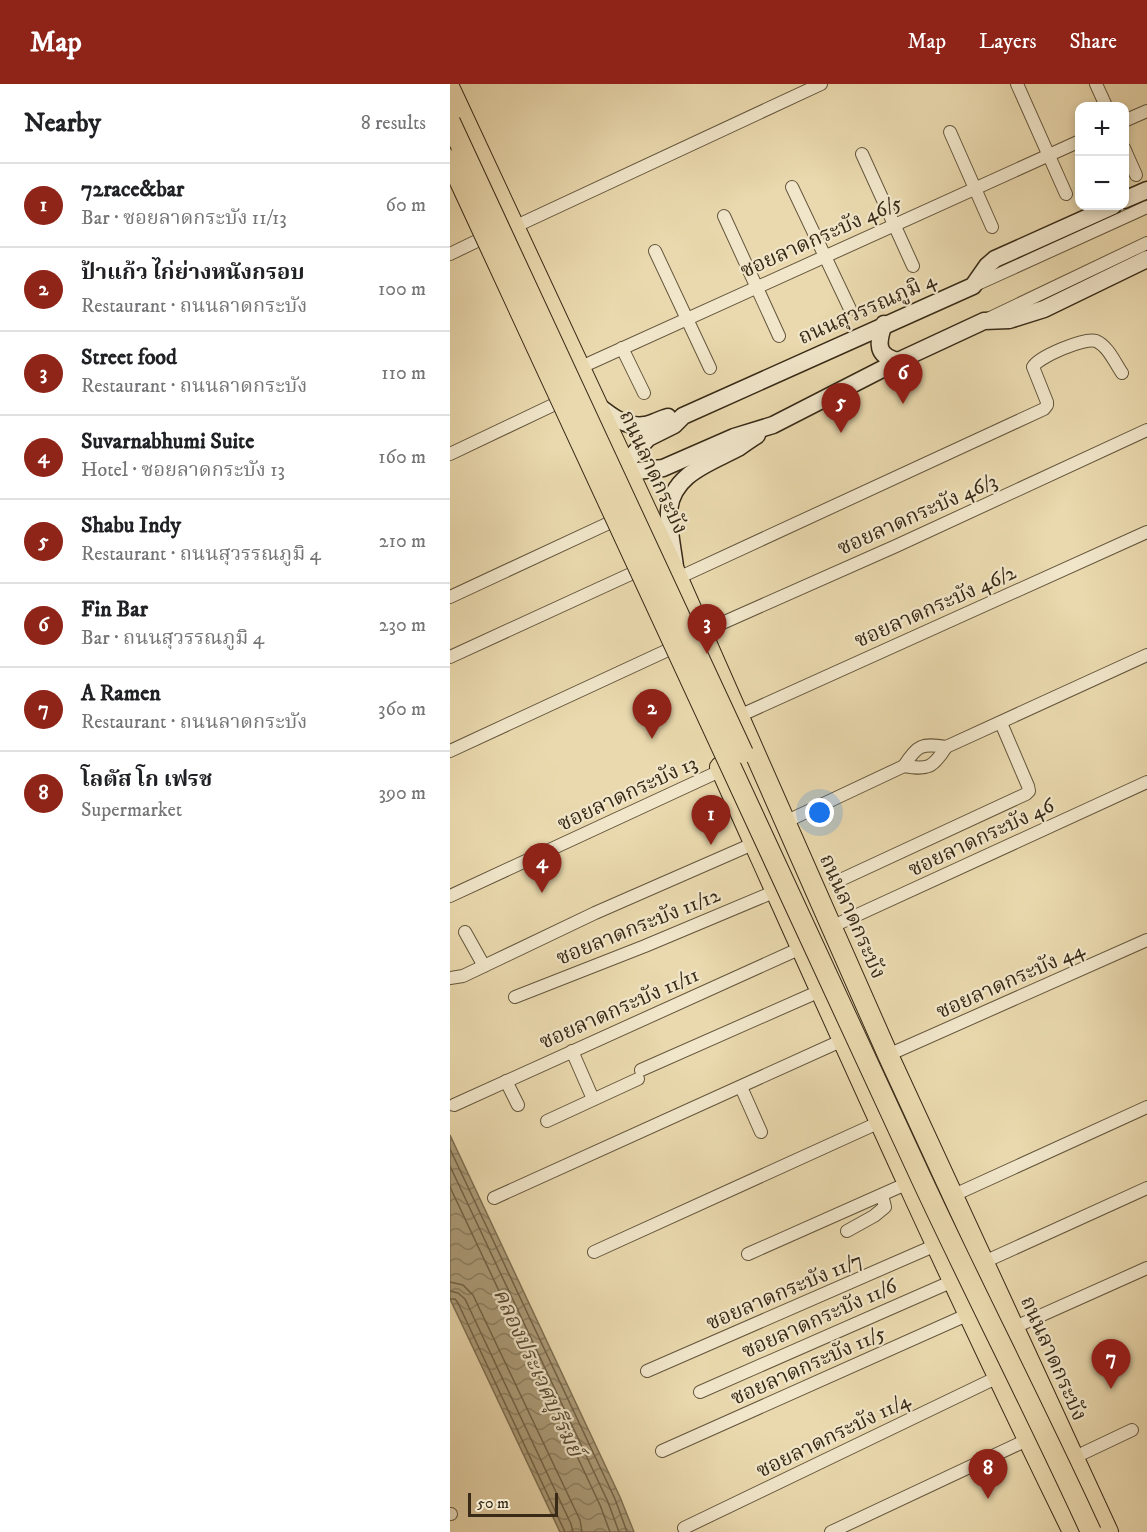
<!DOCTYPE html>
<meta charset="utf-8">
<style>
body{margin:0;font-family:"IM FELL DW Pica","Noto Serif Thai",serif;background:#f2f2f2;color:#202124}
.controls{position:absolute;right:18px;top:18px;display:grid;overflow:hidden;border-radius:12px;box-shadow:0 3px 9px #0003}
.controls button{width:54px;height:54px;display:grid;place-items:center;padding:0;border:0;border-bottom:2px solid #e0e0e0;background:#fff;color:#202124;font:30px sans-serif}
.scale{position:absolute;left:18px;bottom:15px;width:90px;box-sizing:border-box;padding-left:6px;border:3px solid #382a17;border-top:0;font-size:16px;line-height:21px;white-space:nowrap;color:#382a17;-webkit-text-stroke:4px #f1e6ca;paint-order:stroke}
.you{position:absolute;left:370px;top:729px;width:21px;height:21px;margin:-15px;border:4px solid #fff;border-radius:50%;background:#1a73e8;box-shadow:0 0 0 9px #1a73e833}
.badge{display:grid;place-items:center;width:39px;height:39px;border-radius:50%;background:#8f2418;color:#fff;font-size:20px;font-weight:700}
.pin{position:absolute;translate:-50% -50px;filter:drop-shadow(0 2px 3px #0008)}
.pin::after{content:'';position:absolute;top:32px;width:21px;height:18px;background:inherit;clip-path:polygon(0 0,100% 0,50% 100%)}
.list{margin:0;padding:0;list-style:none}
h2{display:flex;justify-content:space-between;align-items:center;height:78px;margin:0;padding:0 24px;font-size:26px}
h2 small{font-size:20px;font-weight:400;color:#757577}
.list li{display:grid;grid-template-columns:39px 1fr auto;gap:18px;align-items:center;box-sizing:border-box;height:84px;padding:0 24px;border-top:2px solid #e0e0e0}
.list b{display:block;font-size:22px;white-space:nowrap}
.list p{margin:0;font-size:20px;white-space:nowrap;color:#757577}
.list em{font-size:20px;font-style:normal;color:#757577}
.map{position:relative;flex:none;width:697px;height:1448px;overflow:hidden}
header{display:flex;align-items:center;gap:36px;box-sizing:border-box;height:84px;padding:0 30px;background:#8f2418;color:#fff}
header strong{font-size:28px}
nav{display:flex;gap:33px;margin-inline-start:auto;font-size:21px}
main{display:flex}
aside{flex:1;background:#fff}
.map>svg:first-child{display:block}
.water{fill:url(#water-waves);stroke:#7e7053;stroke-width:1.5}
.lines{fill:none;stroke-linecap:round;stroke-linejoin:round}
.shore{stroke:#726449;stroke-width:1.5}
.street-casing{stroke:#64563d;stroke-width:14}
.secondary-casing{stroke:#382a17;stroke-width:19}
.primary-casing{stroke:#382a17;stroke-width:22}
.street{stroke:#f1e6ca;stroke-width:12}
.secondary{stroke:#f1e6ca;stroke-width:16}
.primary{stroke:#ead9ae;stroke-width:20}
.primary-bridge-casing{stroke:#382a17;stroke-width:22;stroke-linecap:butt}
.primary-bridge{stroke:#ead9ae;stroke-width:20}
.labels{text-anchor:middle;stroke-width:4.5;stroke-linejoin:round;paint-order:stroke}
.street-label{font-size:21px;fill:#382a17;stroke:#f1e6ca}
.water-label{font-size:22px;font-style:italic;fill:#5b4d35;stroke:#f1e6ca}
</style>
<header>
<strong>Map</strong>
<nav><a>Map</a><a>Layers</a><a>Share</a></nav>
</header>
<main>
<aside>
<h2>Nearby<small>8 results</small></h2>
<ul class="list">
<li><span class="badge">1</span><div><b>72race&amp;bar</b><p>Bar · ซอยลาดกระบัง 11/13</p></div><em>60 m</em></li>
<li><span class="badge">2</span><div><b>ป้าแก้ว ไก่ย่างหนังกรอบ</b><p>Restaurant · ถนนลาดกระบัง</p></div><em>100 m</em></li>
<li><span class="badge">3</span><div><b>Street food</b><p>Restaurant · ถนนลาดกระบัง</p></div><em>110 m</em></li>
<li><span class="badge">4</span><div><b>Suvarnabhumi Suite</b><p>Hotel · ซอยลาดกระบัง 13</p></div><em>160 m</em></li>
<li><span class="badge">5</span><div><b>Shabu Indy</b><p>Restaurant · ถนนสุวรรณภูมิ 4</p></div><em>210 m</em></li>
<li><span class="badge">6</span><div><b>Fin Bar</b><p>Bar · ถนนสุวรรณภูมิ 4</p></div><em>230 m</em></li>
<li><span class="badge">7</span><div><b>A Ramen</b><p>Restaurant · ถนนลาดกระบัง</p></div><em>360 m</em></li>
<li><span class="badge">8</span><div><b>โลตัส โก เฟรช</b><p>Supermarket</p></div><em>390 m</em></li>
</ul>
</aside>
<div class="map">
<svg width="697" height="1448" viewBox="0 0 697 1448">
<defs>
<pattern id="water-waves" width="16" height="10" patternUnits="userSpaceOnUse" patternTransform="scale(1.5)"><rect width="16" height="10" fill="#ad9e7b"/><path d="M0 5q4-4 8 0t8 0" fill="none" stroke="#8e8164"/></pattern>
</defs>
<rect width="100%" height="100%" fill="#ead9ae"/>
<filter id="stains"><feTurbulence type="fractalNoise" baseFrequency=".00333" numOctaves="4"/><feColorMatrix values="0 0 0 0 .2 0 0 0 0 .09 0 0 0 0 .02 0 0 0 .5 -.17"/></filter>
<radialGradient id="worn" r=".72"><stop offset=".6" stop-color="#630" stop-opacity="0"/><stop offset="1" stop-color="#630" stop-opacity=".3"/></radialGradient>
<path class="water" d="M0,1051L170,1413L184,1448H110L0,1215Z"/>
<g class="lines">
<g class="shore">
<path d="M0,1065L165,1415L177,1448"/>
<path d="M0,1082L158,1418L169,1448"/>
<path d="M0,1103L150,1421L160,1448"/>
<path d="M0,1198L13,1201L23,1211L130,1436L132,1448"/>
<path d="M0,1207L8,1209L15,1215L121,1440L123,1448"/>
<path d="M0,1215H5L8,1219L115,1448"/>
</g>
<g class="street-casing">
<g id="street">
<path d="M567,0L616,110"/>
<path d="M646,0L656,22"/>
<path d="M674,37L697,27"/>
<path d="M500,48L542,143"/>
<path d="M674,64L686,91"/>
<path d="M412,70L463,182"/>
<path d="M342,103L400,225"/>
<path d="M274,132L329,252"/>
<path d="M64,143L371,0"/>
<path d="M205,167L260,284"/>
<path d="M0,170L29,156"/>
<path d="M523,202L697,123"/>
<path d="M538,235L697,159"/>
<path d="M172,264L194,309"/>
<path d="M129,284L630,57"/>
<path d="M0,370L103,321"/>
<path d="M228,494L594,325L597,321V318L583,283C588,273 635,253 646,257C658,262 665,279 672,289"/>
<path d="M0,513L159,439"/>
<path d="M252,548L446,462L697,346"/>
<path d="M0,573L183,489"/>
<path d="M289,632L697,448"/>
<path d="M0,667L218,566"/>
<path d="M454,682C467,661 472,659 496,663L697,571"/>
<path d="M454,682C478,686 483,684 496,663"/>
<path d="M335,738L454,682"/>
<path d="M386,798L576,710L579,707L578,702L551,639"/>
<path d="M0,812L272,686"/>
<path d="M381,843L697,698"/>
<path d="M15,848L34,882"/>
<path d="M0,894L13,892L34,882L145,829L305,759"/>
<path d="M65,913L195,862L326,807"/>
<path d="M122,967L143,1015"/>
<path d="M438,971L697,856"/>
<path d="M191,986L370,907"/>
<path d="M56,997L68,1021"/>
<path d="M291,1003L311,1048"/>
<path d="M4,1021L351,864"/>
<path d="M97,1037L188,995"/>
<path d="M504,1111L697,1023"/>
<path d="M44,1114L393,956"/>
<path d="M397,1147L424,1132L435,1123L432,1111"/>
<path d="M144,1168L430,1038"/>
<path d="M298,1170L458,1099"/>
<path d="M534,1178L697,1104"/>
<path d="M565,1243L697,1184"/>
<path d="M197,1287L486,1161"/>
<path d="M250,1308L503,1197"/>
<path d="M212,1367L519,1230"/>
<path d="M623,1374L682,1346"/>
<path d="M0,1430H1"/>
<path d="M234,1444L548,1293"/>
<path d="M381,1448L577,1356"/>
</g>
</g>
<g class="secondary-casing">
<g id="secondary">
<path d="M674,116L697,106"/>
<path d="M434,240C427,259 426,272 448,277"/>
<path d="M146,320C160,331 175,344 195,341C202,340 210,335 218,333"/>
<path d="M169,386L178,388L213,384L284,353L323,341L448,277L534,237L559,236L594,225L697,175"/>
<path d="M168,388L198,354L224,341L233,332L523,202L537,182L545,175L663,122"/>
<path d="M225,483C223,465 218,445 219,427C222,390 260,379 288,364C294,360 301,355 307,351"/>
</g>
</g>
<g class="primary-casing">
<g id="primary">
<path d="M0,5L225,488L438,971L658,1448"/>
<path d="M270,683C385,939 499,1196 623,1448"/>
</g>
</g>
<use href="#street" class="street"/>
<use href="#secondary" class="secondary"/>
<use href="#primary" class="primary"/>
<g class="primary-bridge-casing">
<g id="primary-bridge">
<path d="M0,38L293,669"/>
<path d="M0,76L472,1096C527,1214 587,1330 641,1448"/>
</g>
</g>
<use href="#primary-bridge" class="primary-bridge"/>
</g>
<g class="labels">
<g class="street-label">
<text transform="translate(371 152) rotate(-24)" y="7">ซอยลาดกระบัง 46/5</text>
<text transform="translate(417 224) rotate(-24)" y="7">ถนนสุวรรณภูมิ 4</text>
<text transform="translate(204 388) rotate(65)" y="7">ถนนลาดกระบัง</text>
<text transform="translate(467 430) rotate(-24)" y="7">ซอยลาดกระบัง 46/3</text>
<text transform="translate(485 522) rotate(-24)" y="7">ซอยลาดกระบัง 46/2</text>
<text transform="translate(177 709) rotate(-25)" y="7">ซอยลาดกระบัง 13</text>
<text transform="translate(531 753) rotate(-25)" y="7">ซอยลาดกระบัง 46</text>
<text transform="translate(403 832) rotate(66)" y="7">ถนนลาดกระบัง</text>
<text transform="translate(188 842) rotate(-22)" y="7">ซอยลาดกระบัง 11/12</text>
<text transform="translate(560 896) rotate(-24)" y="7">ซอยลาดกระบัง 44</text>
<text transform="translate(169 924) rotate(-24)" y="7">ซอยลาดกระบัง 11/11</text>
<text transform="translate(334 1207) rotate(-23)" y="7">ซอยลาดกระบัง 11/7</text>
<text transform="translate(369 1234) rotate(-24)" y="7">ซอยลาดกระบัง 11/6</text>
<text transform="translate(604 1274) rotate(66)" y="7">ถนนลาดกระบัง</text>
<text transform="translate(358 1281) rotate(-24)" y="7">ซอยลาดกระบัง 11/5</text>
<text transform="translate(383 1351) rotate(-26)" y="7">ซอยลาดกระบัง 11/4</text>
</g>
<g class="water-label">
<text transform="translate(89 1288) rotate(65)" y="8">คลองประเวศบุรีรมย์</text>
</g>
</g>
<rect width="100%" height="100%" filter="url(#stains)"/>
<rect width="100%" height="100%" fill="url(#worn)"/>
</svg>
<div class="controls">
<button>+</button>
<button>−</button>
</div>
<div class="scale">50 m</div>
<div class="you"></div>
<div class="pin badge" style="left:261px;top:761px">1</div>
<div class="pin badge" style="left:202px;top:655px">2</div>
<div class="pin badge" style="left:257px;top:570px">3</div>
<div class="pin badge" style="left:92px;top:809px">4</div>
<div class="pin badge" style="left:391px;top:349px">5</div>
<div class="pin badge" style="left:453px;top:320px">6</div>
<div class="pin badge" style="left:661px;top:1305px">7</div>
<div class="pin badge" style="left:538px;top:1415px">8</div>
</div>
</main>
